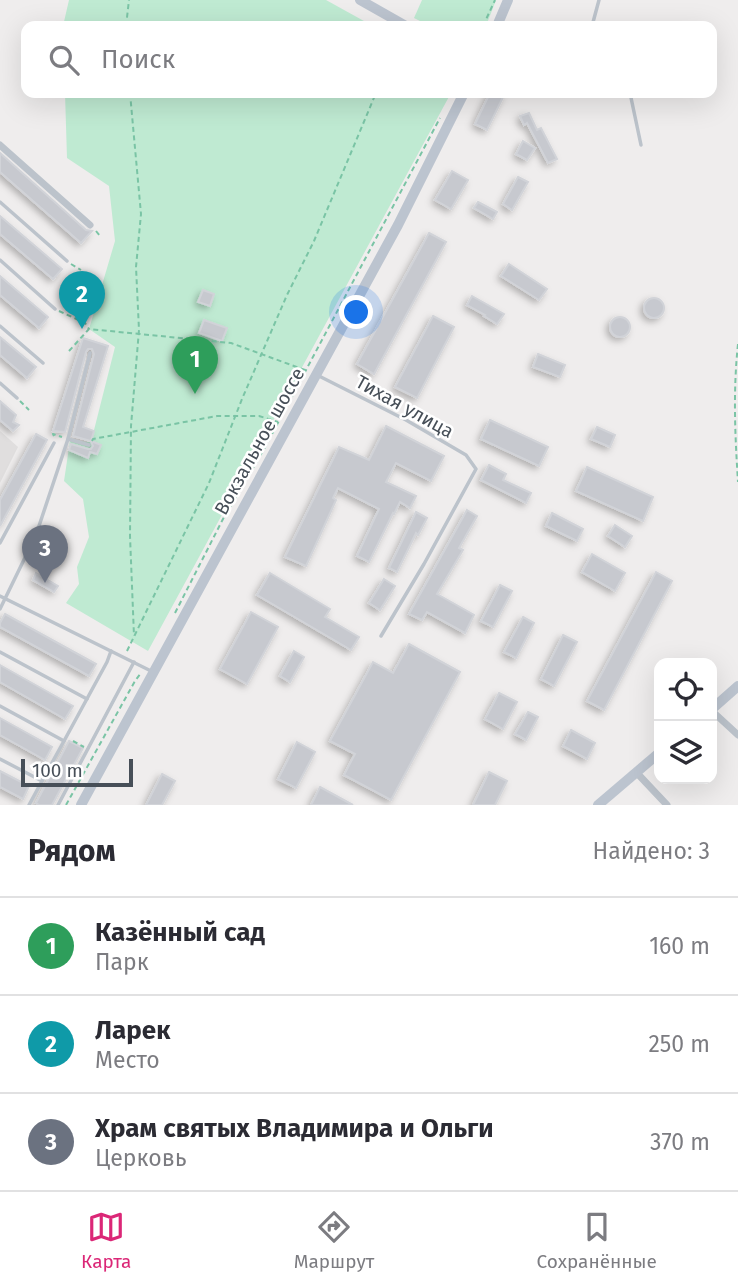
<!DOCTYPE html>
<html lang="ru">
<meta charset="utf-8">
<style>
body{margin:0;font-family:"Fira Sans",sans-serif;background:#f7f7f7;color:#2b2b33}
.controls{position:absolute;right:21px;bottom:21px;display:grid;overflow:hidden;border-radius:14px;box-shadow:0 7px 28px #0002}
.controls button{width:63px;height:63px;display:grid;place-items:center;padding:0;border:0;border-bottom:2px solid #e1e1e2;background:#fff;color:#2b2b33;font:35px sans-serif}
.scale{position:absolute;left:21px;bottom:18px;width:112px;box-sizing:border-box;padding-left:7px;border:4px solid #474f58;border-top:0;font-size:19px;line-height:24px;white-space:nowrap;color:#474f58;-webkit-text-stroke:5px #fff;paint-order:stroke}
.you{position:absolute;left:357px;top:313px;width:24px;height:24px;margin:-18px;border:5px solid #fff;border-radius:50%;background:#1a73e8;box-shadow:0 0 0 10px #1a73e833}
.badge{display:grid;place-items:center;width:46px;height:46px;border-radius:50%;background:#db2777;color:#fff;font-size:23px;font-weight:700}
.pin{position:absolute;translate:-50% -58px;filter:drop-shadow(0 2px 4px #0008)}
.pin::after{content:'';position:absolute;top:37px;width:24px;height:21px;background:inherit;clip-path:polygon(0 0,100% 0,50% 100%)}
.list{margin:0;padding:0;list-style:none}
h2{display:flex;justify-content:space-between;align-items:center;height:91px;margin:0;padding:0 28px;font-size:30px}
h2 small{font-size:23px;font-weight:400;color:#7c7c81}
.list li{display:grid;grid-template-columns:46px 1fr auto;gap:21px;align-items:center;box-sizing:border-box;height:98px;padding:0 28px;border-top:2px solid #e1e1e2}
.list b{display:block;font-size:26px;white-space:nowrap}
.list p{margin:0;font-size:23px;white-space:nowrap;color:#7c7c81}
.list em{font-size:23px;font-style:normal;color:#7c7c81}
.icon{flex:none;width:38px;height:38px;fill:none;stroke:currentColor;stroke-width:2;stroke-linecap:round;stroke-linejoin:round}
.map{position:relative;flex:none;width:738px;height:805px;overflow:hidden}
.search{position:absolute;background:#fff;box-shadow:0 7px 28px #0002;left:21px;right:21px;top:21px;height:77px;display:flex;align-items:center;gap:18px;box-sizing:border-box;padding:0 24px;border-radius:14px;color:#7c7c81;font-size:26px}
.sheet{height:385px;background:#fff}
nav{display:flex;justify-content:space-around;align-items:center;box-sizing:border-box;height:98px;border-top:2px solid #e1e1e2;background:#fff;font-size:19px;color:#7c7c81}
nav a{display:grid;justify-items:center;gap:4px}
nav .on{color:#db2777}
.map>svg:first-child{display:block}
.education{fill:#e0dede}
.green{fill:#bfead2}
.building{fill:#c7c9cf;stroke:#d1d3d8;stroke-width:2;filter:url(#shadow)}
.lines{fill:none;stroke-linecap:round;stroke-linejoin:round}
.path{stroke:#7ac4a5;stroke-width:2;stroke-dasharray:5 3.5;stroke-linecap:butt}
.lane{stroke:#bcc3cb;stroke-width:3.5}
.street{stroke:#bcc3cb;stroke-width:7}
.secondary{stroke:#bcc4cf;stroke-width:10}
.labels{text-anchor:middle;stroke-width:5;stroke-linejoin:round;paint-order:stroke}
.street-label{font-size:19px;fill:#474f58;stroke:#fff}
</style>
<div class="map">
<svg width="738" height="805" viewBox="0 0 738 805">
<defs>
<filter id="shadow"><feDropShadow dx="-3" dy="3" stdDeviation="3.5" flood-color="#0004"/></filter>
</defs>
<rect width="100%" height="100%" fill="#efeded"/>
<path class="education" d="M0,431L18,447L0,483Z"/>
<g class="green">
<path d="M69,0H326L373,26H63Z"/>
<path d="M422,0H496L486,26H430L414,18Z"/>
<path d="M65,93H451L148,651L66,603L79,584L77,567L89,537L83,499L64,481L70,441L91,442L115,347L89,329L115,241L109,186L67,158Z"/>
</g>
<g class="building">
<path d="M490,93H505L487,130L475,124Z"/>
<path d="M529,113L537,130L541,128L557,159L548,163L527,123L524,125L520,116Z"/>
<path d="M523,141L535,148L527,160L516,154Z"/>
<path d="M0,153L86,230L92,231L81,243L0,172Z"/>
<path d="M452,171L468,180L451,209L435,200Z"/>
<path d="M518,177L528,182L512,210L503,204Z"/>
<path d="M478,202L497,212L493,219L474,208Z"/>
<path d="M0,216L62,269L53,279L0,234Z"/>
<path d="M429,233L446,242L374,374L357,364Z"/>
<path d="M509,264L547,289L539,300L501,276Z"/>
<path d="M0,276L48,317L39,328L0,295Z"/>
<path d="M203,290L214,294L210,306L198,302Z"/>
<path d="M472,296L504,314L497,324L484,316L485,315L467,305Z"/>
<circle cx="654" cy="308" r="10"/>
<path d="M433,316L454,327L417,398L395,387Z"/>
<circle cx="620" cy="327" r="10"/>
<path d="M204,320L227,328L222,341L199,333Z"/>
<path d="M0,337L36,367L27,378L0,355Z"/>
<path d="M83,338L108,346L83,427L94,431L91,441L101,445L97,454L90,452L88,458L69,450L71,444L88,449H91L93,446L91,441L73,436L94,354L92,349H88L86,352L65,432L53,431Z"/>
<path d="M538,354L565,365L560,377L533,367Z"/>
<path d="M0,401L16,415L13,422L19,425L13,431L0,420Z"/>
<path d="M490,420L548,447L539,466L481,439Z"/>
<path d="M386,426L444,456L431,481L396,463L386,482L416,496L410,508L400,502L394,514L393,513L369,562L357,556L379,509L338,488L333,498L336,500L306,566L285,557L339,447L369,460Z"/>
<path d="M597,427L615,435L610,447L591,439Z"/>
<path d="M36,434L47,440L0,526V500Z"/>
<path d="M489,465L506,474L503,480L531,493L526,503L481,480Z"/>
<path d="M587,467L653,497L643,521L576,491Z"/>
<path d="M467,510L477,516L459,548L463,550L437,594L474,615L465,633L427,612L422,620L409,614Z"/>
<path d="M416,512L427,518L418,535L416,533L397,572L389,568Z"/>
<path d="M552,513L583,529L577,541L546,526Z"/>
<path d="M615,525L632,536L625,547L608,536Z"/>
<path d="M592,554L625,573L615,591L582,572Z"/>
<path d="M656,572L672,581L604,710L587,701Z"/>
<path d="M36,573L58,586L54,592L33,580Z"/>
<path d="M270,573L330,609L325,617L359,637L351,650L257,595Z"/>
<path d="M384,579L395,586L380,610L369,603Z"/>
<path d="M500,585L512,591L493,627L481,621Z"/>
<path d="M251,612L278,627L247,684L220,669Z"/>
<path d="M5,614L96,664L89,676L0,627V623Z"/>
<path d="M523,617L534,623L516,658L504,652Z"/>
<path d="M563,635L577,642L554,686L541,679Z"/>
<path d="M409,644L460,672L391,800L344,775L355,754L330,741L373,662L393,673Z"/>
<path d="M294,651L304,657L290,682L280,676Z"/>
<path d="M0,665L73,706L65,719L0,682Z"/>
<path d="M499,693L517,702L503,729L485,719Z"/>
<path d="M528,712L538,717L526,740L515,734Z"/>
<path d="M0,718L52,747L45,760L0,735Z"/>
<path d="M571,730L595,743L587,759L563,746Z"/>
<path d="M69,741L83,748L52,805H39L36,803Z"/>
<path d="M297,742L315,752L296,788L278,779Z"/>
<path d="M0,771L29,786L23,799L0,787Z"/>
<path d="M489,772L507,781L495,805H473Z"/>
<path d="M162,774L175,781L162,805H146Z"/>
<path d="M320,787L353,805H311Z"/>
</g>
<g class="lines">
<g class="path">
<path d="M126,26L129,0"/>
<path d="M483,26L495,0"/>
<path d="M130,93L141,214L136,267L139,330L131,426L130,536L134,636"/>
<path d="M96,231L100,236"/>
<path d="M71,264L81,270"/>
<path d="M59,311L85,323L89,329"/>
<path d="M738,344C733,391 735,435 738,482"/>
<path d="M69,351L89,329L231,343L305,370"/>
<path d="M20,401L29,410"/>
<path d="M54,436L53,434L62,437"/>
<path d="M92,441L93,439L217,416H259L278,422"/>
<path d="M175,613L223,519L264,449L440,118"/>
<path d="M127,651L209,483L242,399L287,295L314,241L376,93"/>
<path d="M73,741L84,747"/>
<path d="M66,805L135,681L141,673"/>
</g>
<g class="lane">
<path d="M592,26L599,0"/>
<path d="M630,93L641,145"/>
<path d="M0,202L67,261"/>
<path d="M0,260L55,309"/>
<path d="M0,326L43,363"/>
<path d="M317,375L406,420L466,455L476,469L424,564L381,636"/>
<path d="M0,383L17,398"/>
<path d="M68,439L89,445"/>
<path d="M0,543L54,443"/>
<path d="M0,596L151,671"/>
<path d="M0,609L36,535L68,439L90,353"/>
<path d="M0,652L87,699"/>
<path d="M0,706L64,741L42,781"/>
<path d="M64,741L107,662L111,651"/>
<path d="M0,759L42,781L29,805"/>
<path d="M58,805L134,662"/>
</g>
<g class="street">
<path d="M0,145L90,225"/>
<path d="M712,711L738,735"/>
<path d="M636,772L667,805"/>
</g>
<g class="secondary">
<path d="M360,0L406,26"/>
<path d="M497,26L508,0"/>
<path d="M712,709L738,686"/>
<path d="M81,805L398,225L464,93"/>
<path d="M598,805L659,753"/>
</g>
</g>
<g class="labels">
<g class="street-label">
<text transform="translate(405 406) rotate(29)" y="7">Тихая улица</text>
<text transform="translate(259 441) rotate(-61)" y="7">Вокзальное шоссе</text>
</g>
</g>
</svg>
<div class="controls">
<button><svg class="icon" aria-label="locate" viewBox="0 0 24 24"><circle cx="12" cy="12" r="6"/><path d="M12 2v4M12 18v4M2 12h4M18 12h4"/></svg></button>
<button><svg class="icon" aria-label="layers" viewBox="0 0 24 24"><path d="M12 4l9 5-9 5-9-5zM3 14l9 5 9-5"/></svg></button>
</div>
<div class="scale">100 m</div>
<div class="you"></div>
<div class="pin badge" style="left:195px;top:394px;background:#2e9e5b">1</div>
<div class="pin badge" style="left:82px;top:329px;background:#0f9aa8">2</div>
<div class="pin badge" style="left:45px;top:583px;background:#6b7280">3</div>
<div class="search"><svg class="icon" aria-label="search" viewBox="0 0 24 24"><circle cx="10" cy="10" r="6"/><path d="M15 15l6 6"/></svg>Поиск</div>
</div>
<section class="sheet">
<h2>Рядом<small>Найдено: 3</small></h2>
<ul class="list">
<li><span class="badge" style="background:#2e9e5b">1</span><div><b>Казённый сад</b><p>Парк</p></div><em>160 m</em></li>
<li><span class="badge" style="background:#0f9aa8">2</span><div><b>Ларек</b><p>Место</p></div><em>250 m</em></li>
<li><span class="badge" style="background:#6b7280">3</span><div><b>Храм святых Владимира и Ольги</b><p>Церковь</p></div><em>370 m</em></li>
</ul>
</section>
<nav>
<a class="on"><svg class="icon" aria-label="map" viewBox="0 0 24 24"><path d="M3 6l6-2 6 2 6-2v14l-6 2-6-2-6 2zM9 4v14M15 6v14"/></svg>Карта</a>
<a><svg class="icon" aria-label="directions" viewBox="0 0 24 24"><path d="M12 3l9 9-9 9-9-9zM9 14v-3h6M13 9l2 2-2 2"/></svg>Маршрут</a>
<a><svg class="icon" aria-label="saved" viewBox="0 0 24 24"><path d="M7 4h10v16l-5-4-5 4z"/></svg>Сохранённые</a>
</nav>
